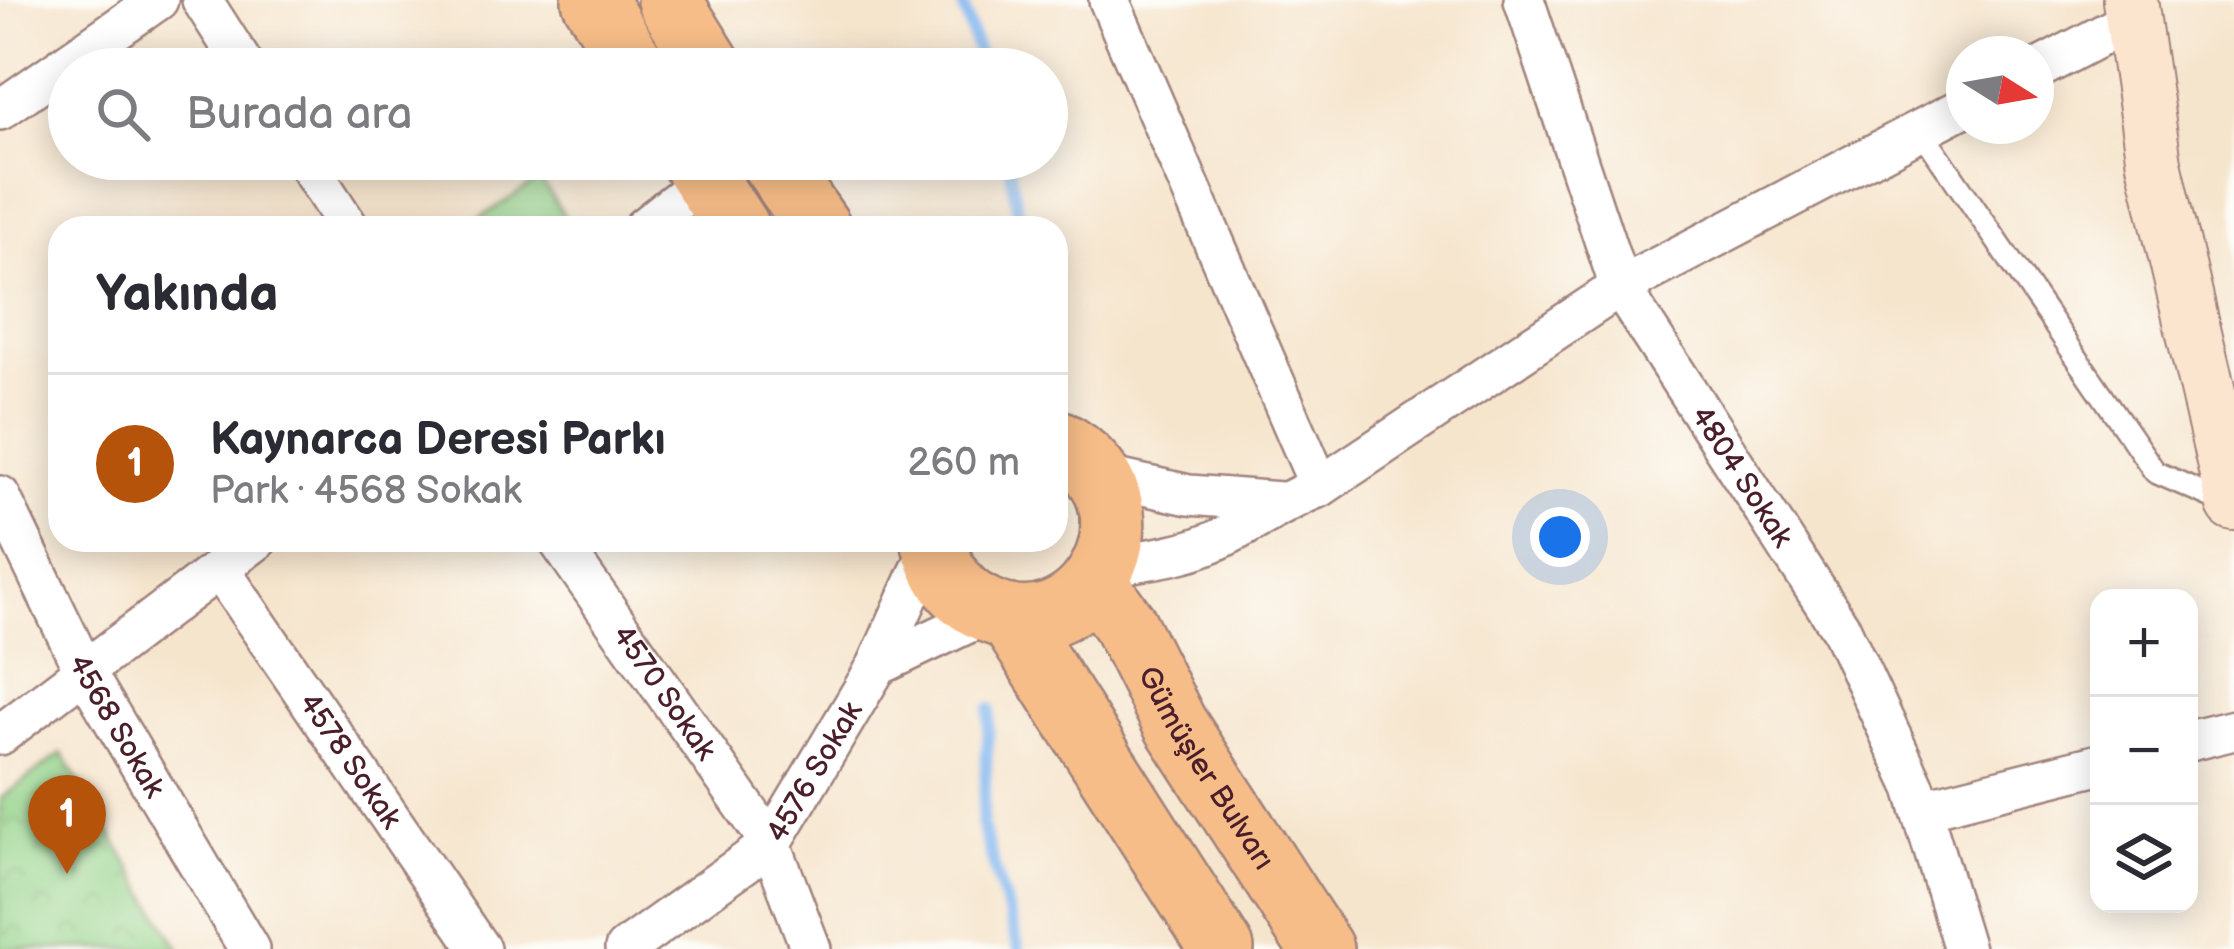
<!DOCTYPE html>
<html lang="tr">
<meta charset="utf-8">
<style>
body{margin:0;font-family:"Balsamiq Sans",sans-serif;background:#f2f2f3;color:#2b2b33}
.controls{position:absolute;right:36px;bottom:36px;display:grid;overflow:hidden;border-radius:24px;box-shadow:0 6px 30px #0003}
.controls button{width:108px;height:108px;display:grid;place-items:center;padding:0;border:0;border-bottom:3px solid #e1e1e2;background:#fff;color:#2b2b33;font:60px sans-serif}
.compass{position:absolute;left:1946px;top:36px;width:108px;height:108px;border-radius:50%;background:#fff;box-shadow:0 6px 30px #0003;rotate:101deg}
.you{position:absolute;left:1560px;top:537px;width:42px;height:42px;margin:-30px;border:9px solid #fff;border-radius:50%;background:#1a73e8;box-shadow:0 0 0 18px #1a73e833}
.badge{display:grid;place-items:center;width:78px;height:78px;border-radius:50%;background:#b45309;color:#fff;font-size:39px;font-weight:700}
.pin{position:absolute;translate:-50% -99px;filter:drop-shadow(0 3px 6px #0008)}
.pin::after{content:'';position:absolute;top:63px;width:42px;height:36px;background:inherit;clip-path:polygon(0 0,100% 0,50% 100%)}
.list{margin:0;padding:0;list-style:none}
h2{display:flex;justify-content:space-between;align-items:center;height:156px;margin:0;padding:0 48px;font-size:51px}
h2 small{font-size:39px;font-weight:400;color:#7c7c81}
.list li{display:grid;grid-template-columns:78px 1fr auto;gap:36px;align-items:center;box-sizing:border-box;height:180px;padding:0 48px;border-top:3px solid #e1e1e2}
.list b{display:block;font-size:45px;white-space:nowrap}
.list p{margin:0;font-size:39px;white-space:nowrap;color:#7c7c81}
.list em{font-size:39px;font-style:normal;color:#7c7c81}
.icon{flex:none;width:66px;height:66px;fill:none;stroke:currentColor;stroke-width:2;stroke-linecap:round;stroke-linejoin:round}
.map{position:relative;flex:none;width:2234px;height:949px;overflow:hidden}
.search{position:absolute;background:#fff;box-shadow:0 6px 30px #0003;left:48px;top:48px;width:1020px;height:132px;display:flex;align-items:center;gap:30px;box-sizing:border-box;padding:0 42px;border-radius:66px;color:#7c7c81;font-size:45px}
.panel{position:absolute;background:#fff;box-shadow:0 6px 30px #0003;left:48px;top:216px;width:1020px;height:336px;border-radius:36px}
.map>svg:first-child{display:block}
.grass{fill:#93d288;stroke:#6e785a;stroke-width:3}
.park{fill:url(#park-crowns);stroke:#6e785a;stroke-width:3}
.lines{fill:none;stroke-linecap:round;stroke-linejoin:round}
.stream{stroke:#83b8f1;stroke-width:12}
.lane-casing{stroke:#a0827c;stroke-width:26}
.street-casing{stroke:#a0827c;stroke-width:44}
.secondary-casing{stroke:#a0827c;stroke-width:58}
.primary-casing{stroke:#a0827c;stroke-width:68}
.lane{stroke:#fff;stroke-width:21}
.street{stroke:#fff;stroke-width:39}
.secondary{stroke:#fce5cf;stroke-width:54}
.primary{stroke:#f7bd88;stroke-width:63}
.labels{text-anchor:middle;stroke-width:12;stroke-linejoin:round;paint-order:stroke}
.street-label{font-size:30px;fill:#4a1f2b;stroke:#fdfcf7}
</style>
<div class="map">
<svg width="2234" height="949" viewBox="0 0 2234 949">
<defs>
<pattern id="park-crowns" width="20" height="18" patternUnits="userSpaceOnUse" patternTransform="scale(3)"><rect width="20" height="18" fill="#93d288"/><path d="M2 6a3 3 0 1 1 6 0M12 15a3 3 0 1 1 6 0" fill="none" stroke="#80b476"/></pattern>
</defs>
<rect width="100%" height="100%" fill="#fdfcf7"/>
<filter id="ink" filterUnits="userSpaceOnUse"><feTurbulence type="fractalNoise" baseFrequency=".00833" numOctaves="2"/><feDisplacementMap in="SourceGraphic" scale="24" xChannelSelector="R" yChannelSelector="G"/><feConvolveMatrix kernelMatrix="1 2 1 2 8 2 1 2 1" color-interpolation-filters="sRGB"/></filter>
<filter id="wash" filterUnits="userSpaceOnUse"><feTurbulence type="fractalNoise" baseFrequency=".004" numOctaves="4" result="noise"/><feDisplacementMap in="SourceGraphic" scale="48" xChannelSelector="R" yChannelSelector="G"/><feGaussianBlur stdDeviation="2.7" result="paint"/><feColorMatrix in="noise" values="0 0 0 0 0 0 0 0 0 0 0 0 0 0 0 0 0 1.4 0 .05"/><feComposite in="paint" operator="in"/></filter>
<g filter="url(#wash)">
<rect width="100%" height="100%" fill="#f6e5cd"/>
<path class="grass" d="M540,179L572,228H465Z"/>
<path class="park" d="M62,753L180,949H0V799Z"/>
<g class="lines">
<g class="stream">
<path d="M961,0L983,69"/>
<path d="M1008,159L1021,228"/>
<path d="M990,709L982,826L1019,949"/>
</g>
</g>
</g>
<g filter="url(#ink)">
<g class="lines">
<g class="lane-casing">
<path id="lane" d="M1921,130L2155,472L2226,503"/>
</g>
<g class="street-casing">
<g id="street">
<path d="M202,0L246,69"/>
<path d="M1109,0L1320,487"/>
<path id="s1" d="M1524,0L1620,287L1841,629L1915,788L1964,949"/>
<path d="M2036,70L2133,19"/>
<path d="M0,110L158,0"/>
<path d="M304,159L349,228"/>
<path d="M643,228L705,179"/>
<path d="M1098,475L1189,495L1281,502"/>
<path id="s2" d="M0,496L85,672L249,949"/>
<path id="s3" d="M558,540L771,844L811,949"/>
<path d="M1104,567C1138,560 1177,557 1208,544C1248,528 1279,502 1320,487L1620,287L1964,107"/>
<path id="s4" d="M220,570L480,949"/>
<path d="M877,666L991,612"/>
<path d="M0,735L257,540"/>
<path d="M2189,741L2234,730"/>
<path d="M1921,809L2099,764"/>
<path id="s5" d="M625,949L771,844L877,666L933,542"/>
</g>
</g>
<g class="secondary-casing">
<path id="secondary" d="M2130,0L2154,163L2234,504"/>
</g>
<g class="primary-casing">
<g id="primary">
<path d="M594,0L636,69"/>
<path d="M669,0L712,69"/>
<path d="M692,159L737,228"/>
<path d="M771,159L819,228"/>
<path d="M933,540C939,568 953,592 979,606C1086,665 1175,500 1056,441"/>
<path id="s6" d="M1095,583L1125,625L1175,724L1321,949"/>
<path d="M1010,617L1222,949"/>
</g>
</g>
<use href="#lane" class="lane"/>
<use href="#street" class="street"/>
<use href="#secondary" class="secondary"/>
<use href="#primary" class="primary"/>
</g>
</g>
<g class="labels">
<g class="street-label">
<text dy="10" stroke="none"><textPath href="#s1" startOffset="528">4804 Sokak</textPath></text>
<text dy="10" stroke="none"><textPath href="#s3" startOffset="186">4570 Sokak</textPath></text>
<text dy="10" stroke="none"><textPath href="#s2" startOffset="258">4568 Sokak</textPath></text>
<text dy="10" stroke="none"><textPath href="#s4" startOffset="231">4578 Sokak</textPath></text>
<text dy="10" stroke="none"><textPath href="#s6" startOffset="216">Gümüşler Bulvarı</textPath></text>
<text dy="10" stroke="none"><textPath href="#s5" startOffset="264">4576 Sokak</textPath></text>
</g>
</g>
</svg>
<div class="controls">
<button>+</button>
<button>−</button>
<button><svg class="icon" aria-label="layers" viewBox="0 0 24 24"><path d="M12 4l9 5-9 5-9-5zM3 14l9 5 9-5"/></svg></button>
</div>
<svg class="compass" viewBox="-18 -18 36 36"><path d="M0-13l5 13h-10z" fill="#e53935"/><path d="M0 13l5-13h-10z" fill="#7c7c81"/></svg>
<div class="you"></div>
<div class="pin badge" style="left:67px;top:874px">1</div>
<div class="search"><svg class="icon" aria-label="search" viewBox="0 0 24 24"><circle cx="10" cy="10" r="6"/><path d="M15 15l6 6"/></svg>Burada ara</div>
<section class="panel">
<h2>Yakında<small></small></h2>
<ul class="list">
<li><span class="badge">1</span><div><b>Kaynarca Deresi Parkı</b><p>Park · 4568 Sokak</p></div><em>260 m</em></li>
</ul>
</section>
</div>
